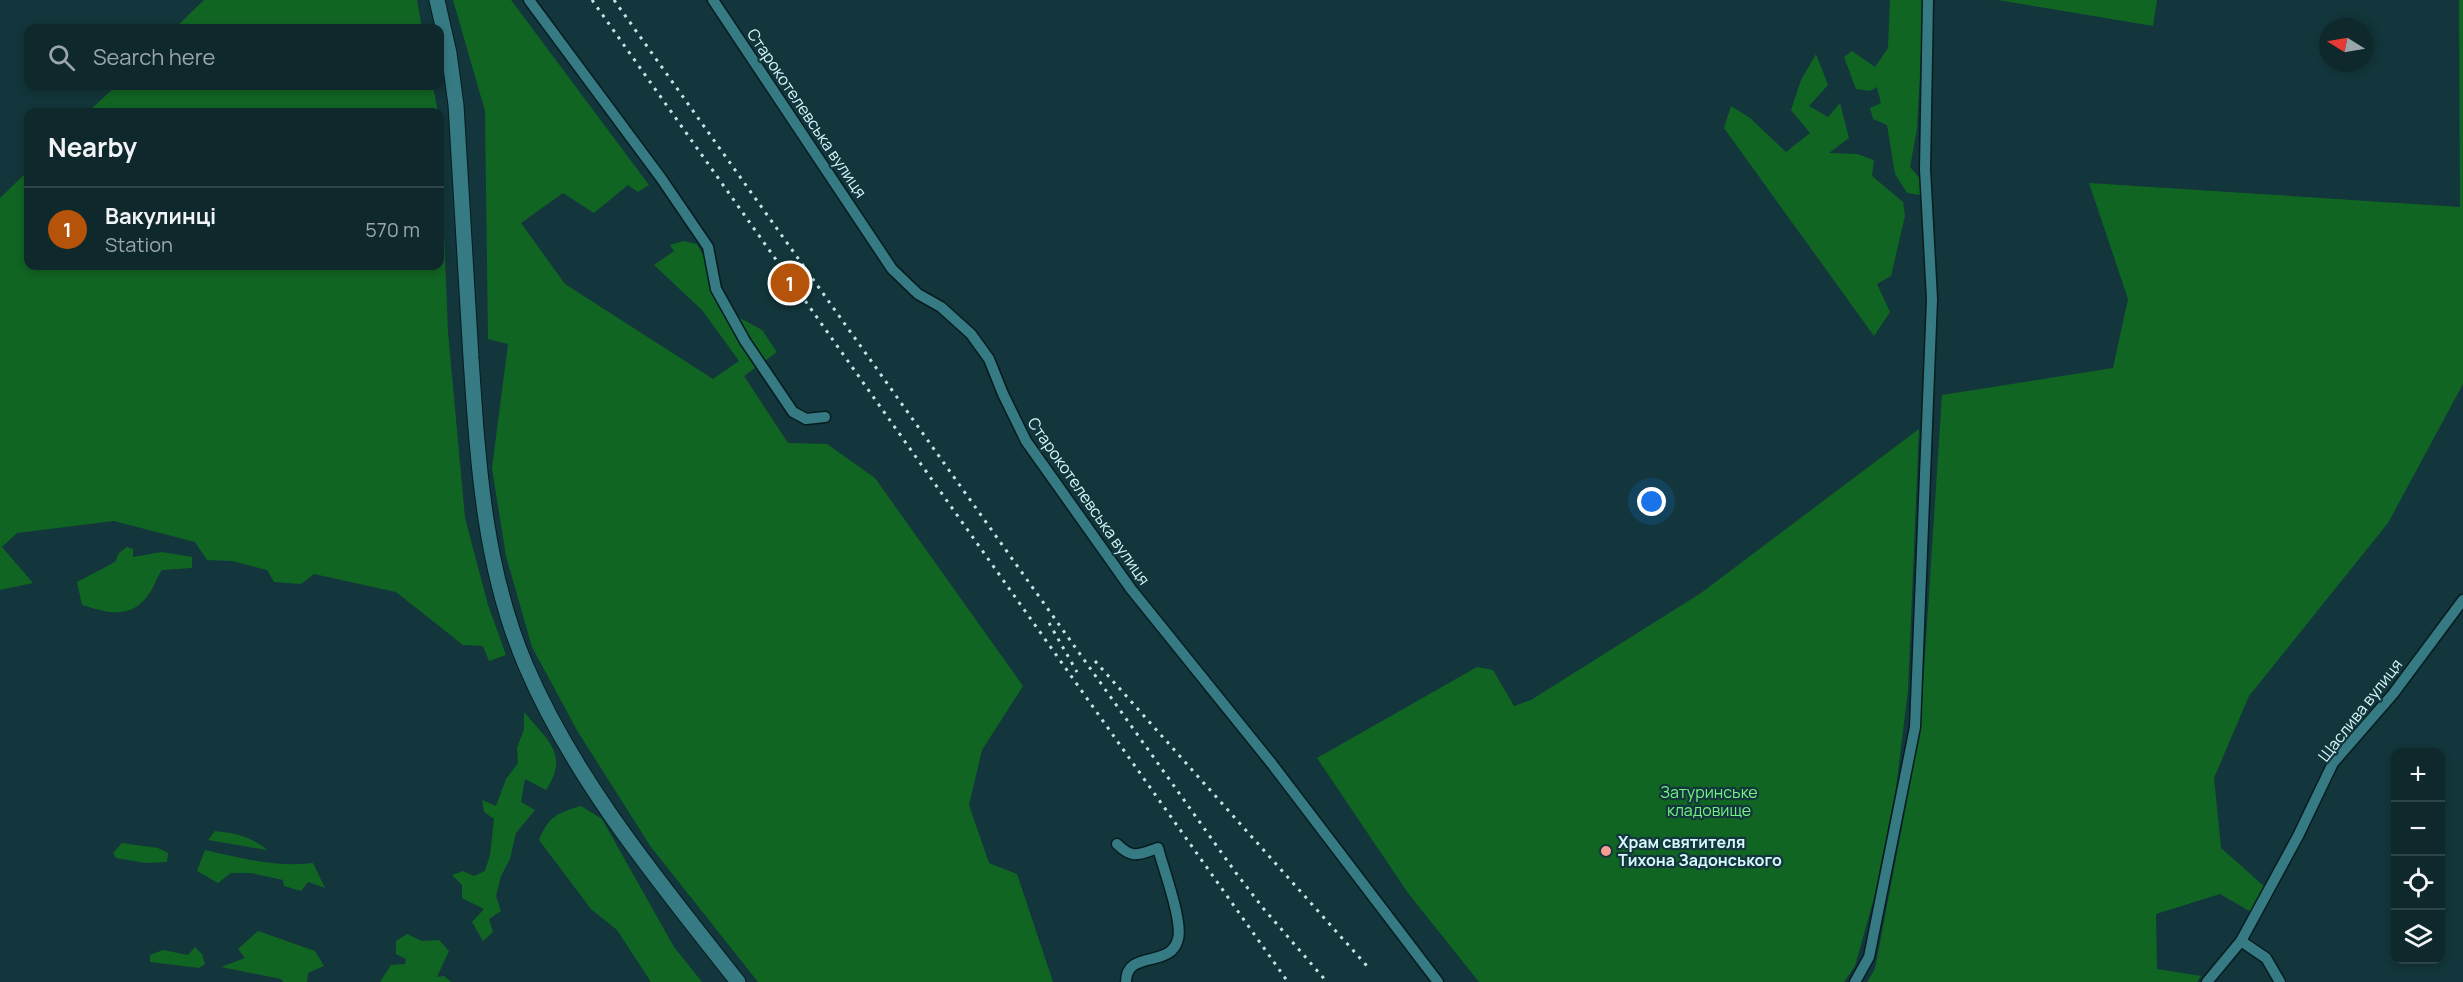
<!DOCTYPE html>
<meta charset="utf-8">
<style>
body{margin:0;font-family:Manrope,sans-serif;background:#1c3438;color:#f1f3f6}
.controls{position:absolute;right:18px;bottom:18px;display:grid;overflow:hidden;border-radius:12px;box-shadow:0 3px 9px #0003}
.controls button{width:54px;height:54px;display:grid;place-items:center;padding:0;border:0;border-bottom:2px solid #2e4448;background:#0e282c;color:#f1f3f6;font:30px sans-serif}
.compass{position:absolute;left:2319px;top:18px;width:54px;height:54px;border-radius:50%;background:#0e282c;box-shadow:0 3px 9px #0003;rotate:281deg}
.you{position:absolute;left:1652px;top:502px;width:21px;height:21px;margin:-15px;border:4px solid #fff;border-radius:50%;background:#1a73e8;box-shadow:0 0 0 9px #1a73e833}
.badge{display:grid;place-items:center;width:39px;height:39px;border-radius:50%;background:#b45309;color:#fff;font-size:20px;font-weight:700}
.pin{position:absolute;translate:-50% -50%;border:3px solid #fff;box-shadow:0 2px 6px #0006}
.list{margin:0;padding:0;list-style:none}
h2{display:flex;justify-content:space-between;align-items:center;height:78px;margin:0;padding:0 24px;font-size:26px}
h2 small{font-size:20px;font-weight:400;color:#9ba6a9}
.list li{display:grid;grid-template-columns:39px 1fr auto;gap:18px;align-items:center;box-sizing:border-box;height:84px;padding:0 24px;border-top:2px solid #2e4448}
.list b{display:block;font-size:22px;white-space:nowrap}
.list p{margin:0;font-size:20px;white-space:nowrap;color:#9ba6a9}
.list em{font-size:20px;font-style:normal;color:#9ba6a9}
.icon{flex:none;width:33px;height:33px;fill:none;stroke:currentColor;stroke-width:2;stroke-linecap:round;stroke-linejoin:round}
.map{position:relative;flex:none;width:2463px;height:982px;overflow:hidden}
.search{position:absolute;background:#0e282c;box-shadow:0 3px 9px #0003;left:24px;top:24px;width:420px;height:66px;display:flex;align-items:center;gap:15px;box-sizing:border-box;padding:0 21px;border-radius:12px;color:#9ba6a9;font-size:22px}
.panel{position:absolute;background:#0e282c;box-shadow:0 3px 9px #0003;left:24px;top:108px;width:420px;height:162px;border-radius:12px}
.map>svg:first-child{display:block}
.green{fill:#116523}
.lines{fill:none;stroke-linecap:round;stroke-linejoin:round}
.street-casing{stroke:#061c1f;stroke-width:13}
.secondary-casing{stroke:#061c1f;stroke-width:17}
.street{stroke:#367b83;stroke-width:10}
.secondary{stroke:#367b83;stroke-width:15}
.rail{stroke:#c2e4e8;stroke-width:3;stroke-dasharray:3 6;stroke-linecap:butt}
.poi-dot{fill:#f59c93;stroke:#12363b;stroke-width:2}
.labels{text-anchor:middle;stroke-width:4.5;stroke-linejoin:round;paint-order:stroke}
.street-label{font-size:16px;fill:#d6f8fc;stroke:#12363b}
.park-label{font-size:16px;fill:#74f282;stroke:#12363b}
.poi-label{font-size:16px;font-weight:bold;fill:#d6f8fc;stroke:#12363b;text-anchor:start}
</style>
<div class="map">
<svg width="2463" height="982" viewBox="0 0 2463 982">
<rect width="100%" height="100%" fill="#12363b"/>
<g class="green">
<path d="M204,0H417L422,28H175Z"/>
<path d="M453,0H511L649,185L638,192L628,185L594,213L563,193L521,223L565,284L713,379L739,361L702,310L654,265L674,251L670,245L683,241L697,244L738,317L762,330L777,352L744,376L788,443L827,444L875,478L1023,686L982,750L969,805L989,863L1017,874L1053,982H758L651,847L578,732L532,647L506,556L492,468L508,344L488,339L485,111Z"/>
<path d="M1890,0H1924L1917,129L1910,167L1920,179L1921,195L1907,193L1895,174L1887,125L1873,119L1870,108L1881,103L1877,87L1870,91L1856,89L1844,57L1852,51L1875,67L1888,48Z"/>
<path d="M1998,0H2157L2153,26Z"/>
<path d="M2459,0H2463V384L2388,523L2249,696L2214,778L2221,848L2266,888L2251,912L2220,894L2156,914L2157,969L2201,976L2197,982H1867L1875,969L1920,732L1942,395L2113,368L2128,299L2089,183L2460,207Z"/>
<path d="M1816,54L1828,85L1809,106L1828,117L1840,103L1849,138L1829,153L1857,154L1874,160L1872,176L1903,202L1905,216L1891,276L1877,284L1890,312L1874,336L1724,128L1731,106L1750,118L1786,152L1810,133L1791,110L1801,80Z"/>
<path d="M116,86H433L438,112H88Z"/>
<path d="M440,130L448,332L465,518L488,605L506,655L489,661L483,646L463,645L396,592L314,574L301,584L274,582L267,570L232,561L207,560L195,542L114,521L17,533L2,547L33,583L0,590V198L28,171V266H440Z"/>
<path d="M1919,429L1908,690L1896,788L1874,898L1855,966L1844,982H1479L1408,893L1317,758L1477,667L1493,670L1514,706L1531,700L1701,593Z"/>
<path d="M127,547L133,549V557L162,552L192,557V568L162,570C157,577 155,584 151,591C132,621 109,613 82,605L77,582L115,562L119,553Z"/>
<path d="M524,712C547,740 570,754 546,790L525,779L521,802L535,810L516,833L510,859L501,876L496,896L501,911L489,919L493,932L483,941L472,922L484,909L462,898V885L452,875L463,871L474,876L485,871L490,855L494,819L484,812L482,800L496,806L506,779L518,763L517,748L524,729Z"/>
<path d="M581,806L602,819L674,947L702,982H651L617,930L591,909L539,840C549,816 557,813 581,806Z"/>
<path d="M215,831C235,833 252,837 267,850L208,840Z"/>
<path d="M122,843L158,848L168,853L167,862L145,863L116,858L113,853Z"/>
<path d="M205,850C241,858 276,868 313,863L325,888L308,882L301,891L284,886L283,880L251,873H231L218,883L197,871Z"/>
<path d="M258,931L315,951L324,966L308,973L307,982H283L281,979L221,967L245,958L238,949Z"/>
<path d="M407,934L422,941L439,940L449,951L437,977L444,976L451,982H380L391,965L405,964L406,959L396,954V941Z"/>
<path d="M195,947L202,954L205,964L199,968L150,962V955L163,950L188,955Z"/>
</g>
<g class="lines">
<g class="street-casing">
<g id="street">
<path d="M529,0L661,178L708,247L716,289L745,341L793,412L806,419L825,417"/>
<path d="M713,0L892,269L918,294L941,307L971,334L989,359L1003,394L1026,441L1131,589L1272,764L1438,982"/>
<path d="M1117,844C1133,860 1139,854 1158,848C1163,868 1183,921 1178,939C1171,969 1126,949 1126,982"/>
<path d="M1855,982L1869,957L1915,727L1932,299L1925,169L1928,0"/>
<path d="M2207,982L2241,941"/>
<path d="M2280,982L2266,958L2241,941L2298,836L2333,763L2393,694L2463,600"/>
</g>
</g>
<g class="secondary-casing">
<path id="secondary" d="M437,0L449,53L456,105C461,190 466,274 471,358C478,463 484,568 526,666C575,781 661,884 738,982"/>
</g>
<use href="#street" class="street"/>
<use href="#secondary" class="secondary"/>
<g class="rail">
<path d="M592,0L1288,982"/>
<path d="M614,0L1236,873L1263,908L1327,982"/>
<path d="M1049,623L1077,672"/>
<path d="M1095,661L1367,966"/>
</g>
</g>
<circle class="poi-dot" cx="1606" cy="851" r="6"/>
<g class="labels">
<g class="street-label">
<text transform="translate(807 113) rotate(56)" y="6">Старокотелевська вулиця</text>
<text transform="translate(1089 501) rotate(55)" y="6">Старокотелевська вулиця</text>
<text transform="translate(2360 710) rotate(-52)" y="6">Щаслива вулиця</text>
</g>
<g class="park-label">
<text x="1709" y="798">Затуринське<tspan x="1709" dy="18">кладовище</tspan></text>
</g>
<g class="poi-label">
<text x="1618" y="848">Храм святителя<tspan x="1618" dy="18">Тихона Задонського</tspan></text>
</g>
</g>
</svg>
<div class="controls">
<button>+</button>
<button>−</button>
<button><svg class="icon" aria-label="locate" viewBox="0 0 24 24"><circle cx="12" cy="12" r="6"/><path d="M12 2v4M12 18v4M2 12h4M18 12h4"/></svg></button>
<button><svg class="icon" aria-label="layers" viewBox="0 0 24 24"><path d="M12 4l9 5-9 5-9-5zM3 14l9 5 9-5"/></svg></button>
</div>
<svg class="compass" viewBox="-18 -18 36 36"><path d="M0-13l5 13h-10z" fill="#e53935"/><path d="M0 13l5-13h-10z" fill="#9ba6a9"/></svg>
<div class="you"></div>
<div class="pin badge" style="left:790px;top:283px">1</div>
<div class="search"><svg class="icon" aria-label="search" viewBox="0 0 24 24"><circle cx="10" cy="10" r="6"/><path d="M15 15l6 6"/></svg>Search here</div>
<section class="panel">
<h2>Nearby<small></small></h2>
<ul class="list">
<li><span class="badge">1</span><div><b>Вакулинці</b><p>Station</p></div><em>570 m</em></li>
</ul>
</section>
</div>
